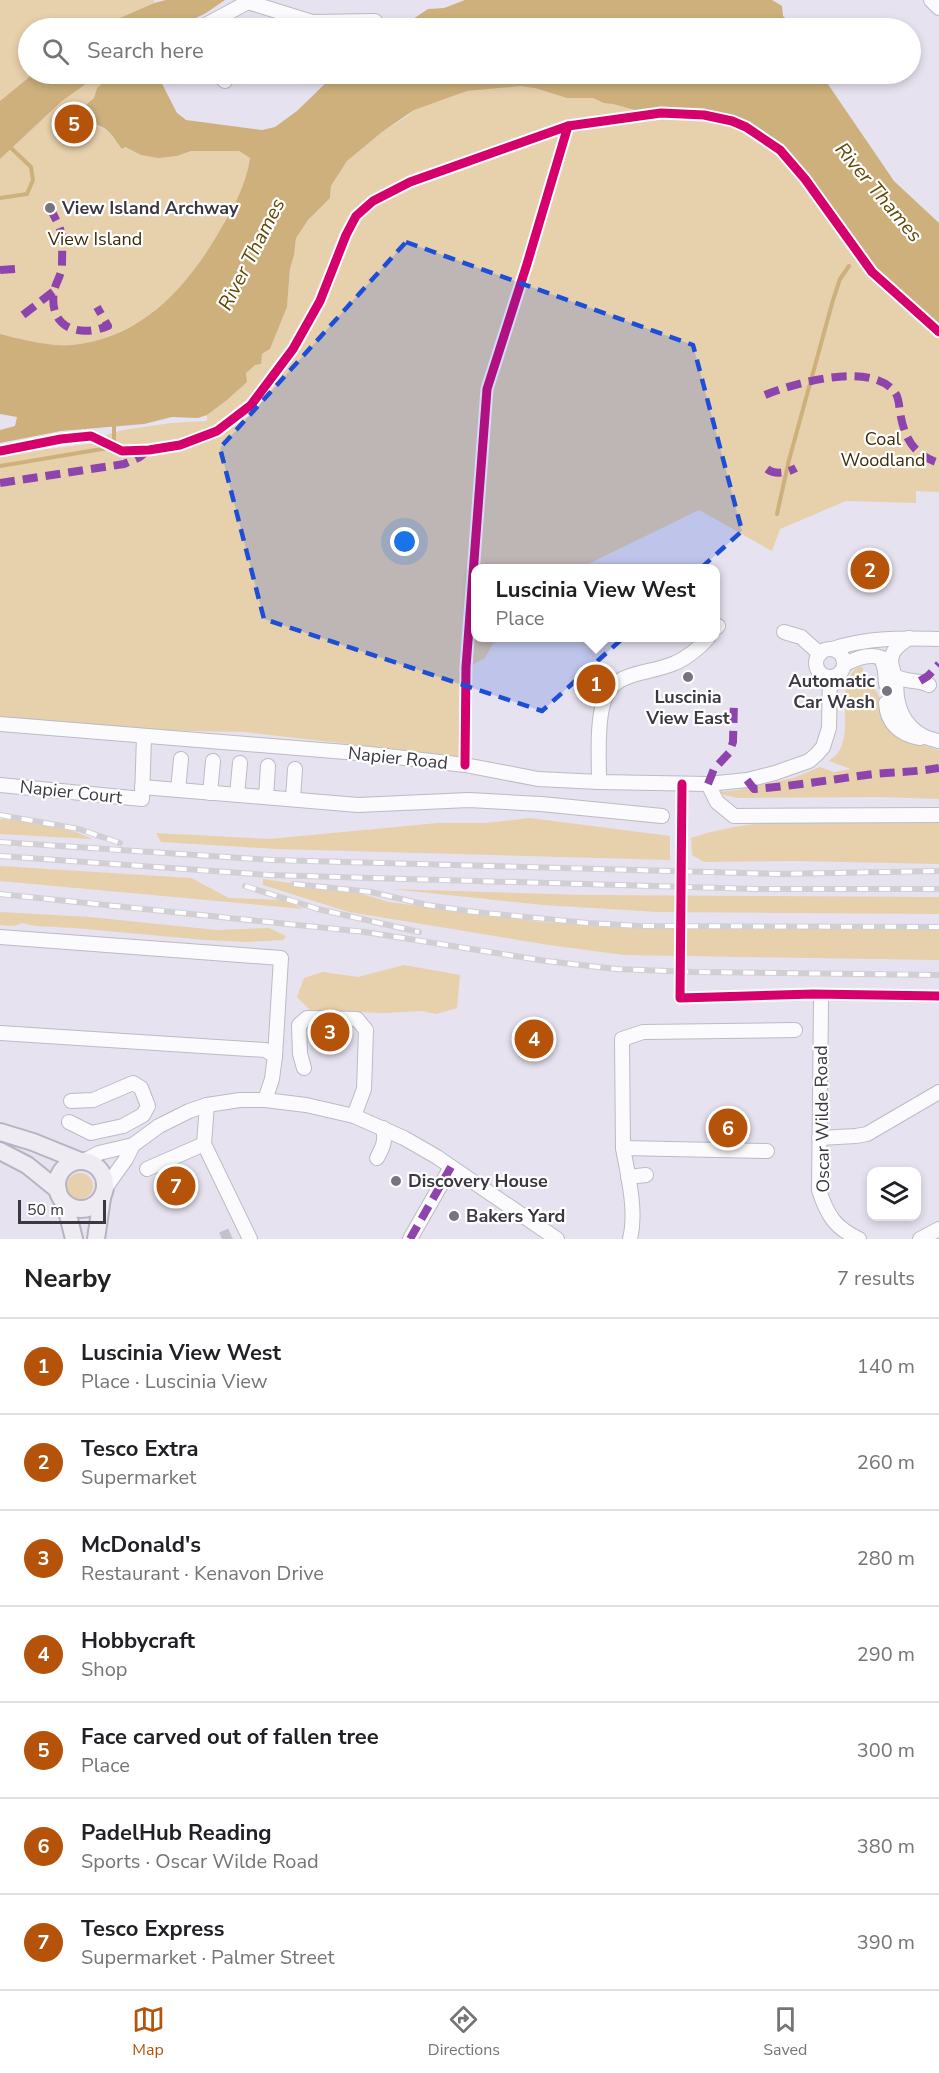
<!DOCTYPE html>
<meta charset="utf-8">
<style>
body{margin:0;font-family:"Nunito Sans",sans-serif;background:#f2f2f2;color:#202124}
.controls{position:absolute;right:18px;bottom:18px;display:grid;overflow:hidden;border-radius:12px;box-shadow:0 3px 9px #0003}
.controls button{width:54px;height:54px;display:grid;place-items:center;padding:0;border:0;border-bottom:2px solid #e0e0e0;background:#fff;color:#202124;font:30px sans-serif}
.scale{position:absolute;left:18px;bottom:15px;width:88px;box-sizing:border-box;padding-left:6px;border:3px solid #3b3842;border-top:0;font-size:16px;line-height:21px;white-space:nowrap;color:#3b3842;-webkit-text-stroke:4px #fff;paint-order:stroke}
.you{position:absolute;left:405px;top:542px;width:21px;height:21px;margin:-15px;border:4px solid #fff;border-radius:50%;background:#1a73e8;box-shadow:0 0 0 9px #1a73e833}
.badge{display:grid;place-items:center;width:39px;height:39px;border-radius:50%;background:#b45309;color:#fff;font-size:20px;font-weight:700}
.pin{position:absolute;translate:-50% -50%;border:3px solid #fff;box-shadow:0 2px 6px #0006}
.popup{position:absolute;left:471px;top:564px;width:249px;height:78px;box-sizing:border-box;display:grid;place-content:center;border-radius:12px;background:#fff;filter:drop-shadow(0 2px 4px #0005);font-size:20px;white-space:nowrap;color:#757577}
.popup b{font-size:22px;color:#202124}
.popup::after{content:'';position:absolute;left:50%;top:100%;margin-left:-12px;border:12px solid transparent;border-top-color:#fff}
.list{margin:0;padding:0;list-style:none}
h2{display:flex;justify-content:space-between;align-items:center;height:78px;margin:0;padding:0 24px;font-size:26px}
h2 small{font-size:20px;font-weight:400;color:#757577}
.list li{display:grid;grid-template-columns:39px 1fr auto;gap:18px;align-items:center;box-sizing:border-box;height:96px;padding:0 24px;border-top:2px solid #e0e0e0}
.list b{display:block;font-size:22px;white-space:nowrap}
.list p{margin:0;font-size:20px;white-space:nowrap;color:#757577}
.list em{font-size:20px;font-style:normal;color:#757577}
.icon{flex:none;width:33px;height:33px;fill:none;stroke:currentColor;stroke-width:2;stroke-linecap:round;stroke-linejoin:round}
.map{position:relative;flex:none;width:939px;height:1239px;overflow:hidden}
.search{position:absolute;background:#fff;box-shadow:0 3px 9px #0003;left:18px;right:18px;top:18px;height:66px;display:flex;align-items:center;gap:15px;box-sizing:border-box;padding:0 21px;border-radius:33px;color:#757577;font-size:22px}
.sheet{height:750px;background:#fff}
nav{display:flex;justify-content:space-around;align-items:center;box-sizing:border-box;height:84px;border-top:2px solid #e0e0e0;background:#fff;font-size:16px;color:#757577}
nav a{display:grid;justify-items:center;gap:3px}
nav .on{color:#b45309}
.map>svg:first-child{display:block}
.green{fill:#e7d0ac}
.water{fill:#cdb07b}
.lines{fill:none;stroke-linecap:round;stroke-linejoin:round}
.stream{stroke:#cdb07b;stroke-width:4}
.minor-tunnel{stroke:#c4c0cc;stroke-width:14;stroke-dasharray:14 7;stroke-linecap:butt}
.minor-casing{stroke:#bdbac4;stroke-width:16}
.major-casing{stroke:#b8b2c3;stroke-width:20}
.minor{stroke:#fbfbfd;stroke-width:14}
.major{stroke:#eeebf3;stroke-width:16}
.rail-casing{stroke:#d1cfd4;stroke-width:6}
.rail{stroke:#fff;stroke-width:4;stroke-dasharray:11;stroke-linecap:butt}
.quiet{stroke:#8e44ad;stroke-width:8;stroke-dasharray:15 8;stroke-linecap:butt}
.cycleway-casing{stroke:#fff;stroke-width:13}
.cycleway{stroke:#d6006c;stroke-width:9}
.marked{fill:#1d4ed8;fill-opacity:0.2;stroke:#1d4ed8;stroke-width:4.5;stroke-dasharray:12 8;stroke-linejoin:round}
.poi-dot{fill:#77747f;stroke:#fff;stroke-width:2}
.labels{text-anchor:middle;stroke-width:4.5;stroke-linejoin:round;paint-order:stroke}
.poi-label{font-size:18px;font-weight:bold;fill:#3b3842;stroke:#fff;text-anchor:start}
.park-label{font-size:18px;fill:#3b2b06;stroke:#fff}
.street-label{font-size:18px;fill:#3b3842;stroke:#fff}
.water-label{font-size:20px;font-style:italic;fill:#634804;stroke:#fff}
</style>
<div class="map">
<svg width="939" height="1239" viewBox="0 0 939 1239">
<rect width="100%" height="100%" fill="#e6e2ef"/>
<g class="green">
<path d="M0,0H154V3L97,28H28V74H33L0,101Z"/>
<path d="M100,74H114L97,88L94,98L79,111L87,125C106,124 111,135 122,149L124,147L141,155L177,156L191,151H239L250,158C246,189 230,215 214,241C182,293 136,339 72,345C53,347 19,339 0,334V159L62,101Z"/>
<path d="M483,84L563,87L646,110H684L719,113L747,124L783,148L789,147L865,257L904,298L939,327V492L916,491V503L846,501L780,529L772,551L699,510L580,568H476V638H496L485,658L465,669L464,757L244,732L145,730L0,718V455L95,443L109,434L123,430L171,423L207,421V415L227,400L246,382V373L262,354L270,349L287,307L290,269L294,255L296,238L300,230L331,193V186L347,161L382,132L406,117L414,110L417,104L426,105Z"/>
<path d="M859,667H863V678L877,692L879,697L881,698C881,704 879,711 882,717C887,733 924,746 939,750V799L879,797L738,798L724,795L719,792L738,790L793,778L820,767L834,772L851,769L829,761C832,758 837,755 839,751C854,728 833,681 859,667Z"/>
<path d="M530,818L670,836V860L277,849L161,842L156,833L269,839L438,823H485Z"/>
<path d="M3,819C33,823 65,825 92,839L0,834V820Z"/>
<path d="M904,820L939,823V864L795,861L704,862L692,855L691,838C759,815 834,821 904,820Z"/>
<path d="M0,866L191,878L229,898L283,900L304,909L0,881Z"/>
<path d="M263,879L358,893L389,902L540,922L602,926L939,927V960L624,955L549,945L349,912L263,885Z"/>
<path d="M391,889L583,895L939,897V914L658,912L543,905Z"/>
<path d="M0,912L90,917L216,930L269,928L286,936L283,940L247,942L206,940L74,928L35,926L22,923L14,926L0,925Z"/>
<path d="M404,965L460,975L457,1008L436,1014L422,1011L383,1013L310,1010L297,997L304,978L323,972L358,977Z"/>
<circle cx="80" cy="1186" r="13"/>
</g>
<g class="water">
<path d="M166,0H225L206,13L176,28H97L154,3Z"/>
<path d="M465,0H772L782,6L783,16L796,28H686L682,27L679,24H663L656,28H388L410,21L428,9L444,8Z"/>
<path d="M33,74H100L62,101L0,159V101Z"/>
<path d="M113,74H157L177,113L186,120L262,130L275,127L297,111L335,74H821L894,181L939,223V327L904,298L865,257L863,252L808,177L782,146L748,124L734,117L704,111L662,109L639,111L613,104L604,103L593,98H567L535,88L520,86L467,91L414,110L382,132L347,161L331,186L330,198L308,220L296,238L294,255L290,269L287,307L270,349L262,354L261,364L255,365L246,373L247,382L227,400L207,415L198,418L172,417L144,424L61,431L0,443V430L15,426L17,417L0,414V334C19,339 53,347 72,345C138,339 184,291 216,237C231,212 246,187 250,158L239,151H191L177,156L158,158L141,155L125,147L122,149C111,135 107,123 87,125L79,111L94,98L97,88Z"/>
</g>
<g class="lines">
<g class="stream">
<path d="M0,198L27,194L33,180L31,167L11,148"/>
<path d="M0,466L108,448L114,441V425"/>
<path d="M777,514L789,460L833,300L840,279L849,266"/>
</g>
<path class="minor-tunnel" d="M222,1239L231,1235"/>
<g class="minor-casing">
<g id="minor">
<path d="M248,0V2L312,22L375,21"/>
<path d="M931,0L939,8"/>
<path d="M200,28L248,2"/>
<path d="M218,74L225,81"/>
<path d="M716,628L718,626"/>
<path d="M784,632L801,637L820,654"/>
<path d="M832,649C868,637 902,638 939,639"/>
<circle cx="830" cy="663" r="14"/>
<path d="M882,660L885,670L886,684"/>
<path d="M844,665C861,655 886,648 894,674C897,682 896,690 897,697C900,721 916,737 939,741"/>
<path d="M893,670C887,654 896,647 909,638"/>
<path d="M895,676C906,683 918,679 929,685"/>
<path d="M886,703C887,723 900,735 920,738"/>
<path d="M0,724L370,754L465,765L538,779L599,782L708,784L747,780L775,773L809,761L817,754L823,747L829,728L830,677"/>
<path d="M599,782C599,758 597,731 602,708C610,668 647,676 675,663C689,657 699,648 708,638"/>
<path d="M708,784L717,802L734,816L939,815"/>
<path d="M0,785L142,799L144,736"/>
<path d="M142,787L358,805L469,800L541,804L662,816"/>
<path d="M178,790L181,759"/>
<path d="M210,793L213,761"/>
<path d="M237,795L240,763"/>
<path d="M266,797L268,766"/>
<path d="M293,799L295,769"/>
<path d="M0,937L281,958L275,1056L272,1079L265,1100"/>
<path d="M821,1002L819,1190C827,1215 835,1228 859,1239"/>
<path d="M0,1033L265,1050L275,1056"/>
<path d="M304,1068L300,1054L299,1025L307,1018L357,1019L366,1030L364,1089L354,1116"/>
<path d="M207,1105L204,1144L250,1239"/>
<path d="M69,1122L91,1133L123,1126L143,1115L148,1106L141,1088L133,1083L93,1100L71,1101"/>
<path d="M819,1138L856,1136L867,1134L939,1092"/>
<path d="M623,1148L622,1039L643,1032L795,1030"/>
<path d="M377,1158C383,1147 386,1141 383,1128"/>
<path d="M84,1161L99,1153L133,1145L159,1126L189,1111L207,1105L240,1100H265L306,1105L354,1116L404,1138L437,1157L557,1239"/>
<path d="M147,1169L204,1144"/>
<path d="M628,1177L646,1175"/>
<path d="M106,1187L126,1159L133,1145"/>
<path d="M410,1239L451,1167"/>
<path d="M630,1239C637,1211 628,1176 623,1148L767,1151"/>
<path d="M920,1239L939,1229"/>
</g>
</g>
<g class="major-casing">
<g id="major">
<path d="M0,1132L33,1142L80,1161"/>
<path d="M0,1151L27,1165L58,1190"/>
<circle cx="81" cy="1185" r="24"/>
<path d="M65,1203L74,1239"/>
<path d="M96,1239L102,1198"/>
</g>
</g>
<use href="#minor" class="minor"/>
<use href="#major" class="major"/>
<g class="rail-casing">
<g id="rail">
<path d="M0,815L79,829L120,843"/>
<path d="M0,842L272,860L778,874L939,871"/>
<path d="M0,856L269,875L756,889H939"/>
<path d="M294,884L371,892L427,905L475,912L588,923L639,926L939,927"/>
<path d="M245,886L318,909L419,932"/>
<path d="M0,894L365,932L546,961L616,969L694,972L939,975"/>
</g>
</g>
<use href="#rail" class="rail"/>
<g class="quiet">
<path d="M50,207C53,215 59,224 61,232C63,242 62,255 62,265C62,274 56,282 54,291C48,328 79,338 108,326L97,307"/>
<path d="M0,270L15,269"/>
<path d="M23,315L54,291"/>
<path d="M765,395C794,383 875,360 896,394C899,399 899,406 900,412C904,437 913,455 939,463"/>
<path d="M767,469C775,475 787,473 796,468"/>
<path d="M0,483L124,464L140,457L145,453"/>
<path d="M920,681L928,676L939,664"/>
<path d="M747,780L754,789C795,786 834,779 874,774C896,772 917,772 939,768"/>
<path d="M708,784L714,769L729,753L733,742L734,700"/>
<path d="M410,1239L451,1167"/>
</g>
<g class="cycleway-casing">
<g id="cycleway">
<path d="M0,451L61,439L91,436L122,451L149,450L180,445L217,431L251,405L293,349L320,301L346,235L356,216L373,201L410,182L568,126L661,113L704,115L732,121L746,127L780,150L805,179L872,272L939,332"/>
<path d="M465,765L466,667L487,389L527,264L568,126"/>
<path d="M682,784L680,998L813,994L939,996"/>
</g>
</g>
<use href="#cycleway" class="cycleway"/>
</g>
<path class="marked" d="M406,242L693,345L742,531L542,711L264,619L220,448Z"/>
<g class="poi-dot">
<circle cx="50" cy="208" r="6"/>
<circle cx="688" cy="677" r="6"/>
<circle cx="887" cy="691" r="6"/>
<circle cx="396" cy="1181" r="6"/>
<circle cx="454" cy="1216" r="6"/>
</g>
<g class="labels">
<g class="poi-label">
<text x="62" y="214">View Island Archway</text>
<text x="875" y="687" text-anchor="end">Automatic<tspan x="875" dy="21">Car Wash</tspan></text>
<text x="688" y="703" text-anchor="middle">Luscinia<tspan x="688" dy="21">View East</tspan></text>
<text x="408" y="1187">Discovery House</text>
<text x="466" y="1222">Bakers Yard</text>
</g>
<g class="park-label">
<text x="95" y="245">View Island</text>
<text x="883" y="445">Coal<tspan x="883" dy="21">Woodland</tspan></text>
</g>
<g class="street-label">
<text transform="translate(398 758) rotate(6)" y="6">Napier Road</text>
<text transform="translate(71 792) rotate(6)" y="6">Napier Court</text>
<text transform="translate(822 1119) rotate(-91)" y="6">Oscar Wilde Road</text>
</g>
<g class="water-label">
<text transform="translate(879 192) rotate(50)" y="7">River Thames</text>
<text transform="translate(251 254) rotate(-63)" y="7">River Thames</text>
</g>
</g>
</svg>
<div class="controls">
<button><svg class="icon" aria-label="layers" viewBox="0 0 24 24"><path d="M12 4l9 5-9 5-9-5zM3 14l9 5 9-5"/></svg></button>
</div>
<div class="scale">50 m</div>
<div class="you"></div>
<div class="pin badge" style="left:596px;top:684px">1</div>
<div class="popup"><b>Luscinia View West</b>Place</div>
<div class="pin badge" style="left:870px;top:570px">2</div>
<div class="pin badge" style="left:330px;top:1032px">3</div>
<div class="pin badge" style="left:534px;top:1039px">4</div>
<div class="pin badge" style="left:74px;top:124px">5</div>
<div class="pin badge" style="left:728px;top:1128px">6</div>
<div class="pin badge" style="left:176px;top:1186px">7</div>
<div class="search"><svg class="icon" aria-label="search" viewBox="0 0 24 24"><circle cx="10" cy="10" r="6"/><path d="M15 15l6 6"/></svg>Search here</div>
</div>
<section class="sheet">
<h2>Nearby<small>7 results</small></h2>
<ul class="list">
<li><span class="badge">1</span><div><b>Luscinia View West</b><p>Place · Luscinia View</p></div><em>140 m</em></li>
<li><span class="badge">2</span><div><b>Tesco Extra</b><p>Supermarket</p></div><em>260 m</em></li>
<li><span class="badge">3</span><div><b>McDonald's</b><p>Restaurant · Kenavon Drive</p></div><em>280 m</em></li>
<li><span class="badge">4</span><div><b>Hobbycraft</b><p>Shop</p></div><em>290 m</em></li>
<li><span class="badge">5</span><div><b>Face carved out of fallen tree</b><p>Place</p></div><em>300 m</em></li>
<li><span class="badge">6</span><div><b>PadelHub Reading</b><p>Sports · Oscar Wilde Road</p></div><em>380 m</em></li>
<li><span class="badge">7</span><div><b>Tesco Express</b><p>Supermarket · Palmer Street</p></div><em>390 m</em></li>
</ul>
</section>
<nav>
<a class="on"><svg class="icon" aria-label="map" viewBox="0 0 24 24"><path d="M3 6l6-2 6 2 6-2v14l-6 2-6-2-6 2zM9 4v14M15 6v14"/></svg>Map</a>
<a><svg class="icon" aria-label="directions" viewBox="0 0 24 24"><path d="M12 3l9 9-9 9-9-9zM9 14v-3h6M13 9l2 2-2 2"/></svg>Directions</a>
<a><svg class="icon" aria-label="saved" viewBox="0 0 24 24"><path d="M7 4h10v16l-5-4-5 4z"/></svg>Saved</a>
</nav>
